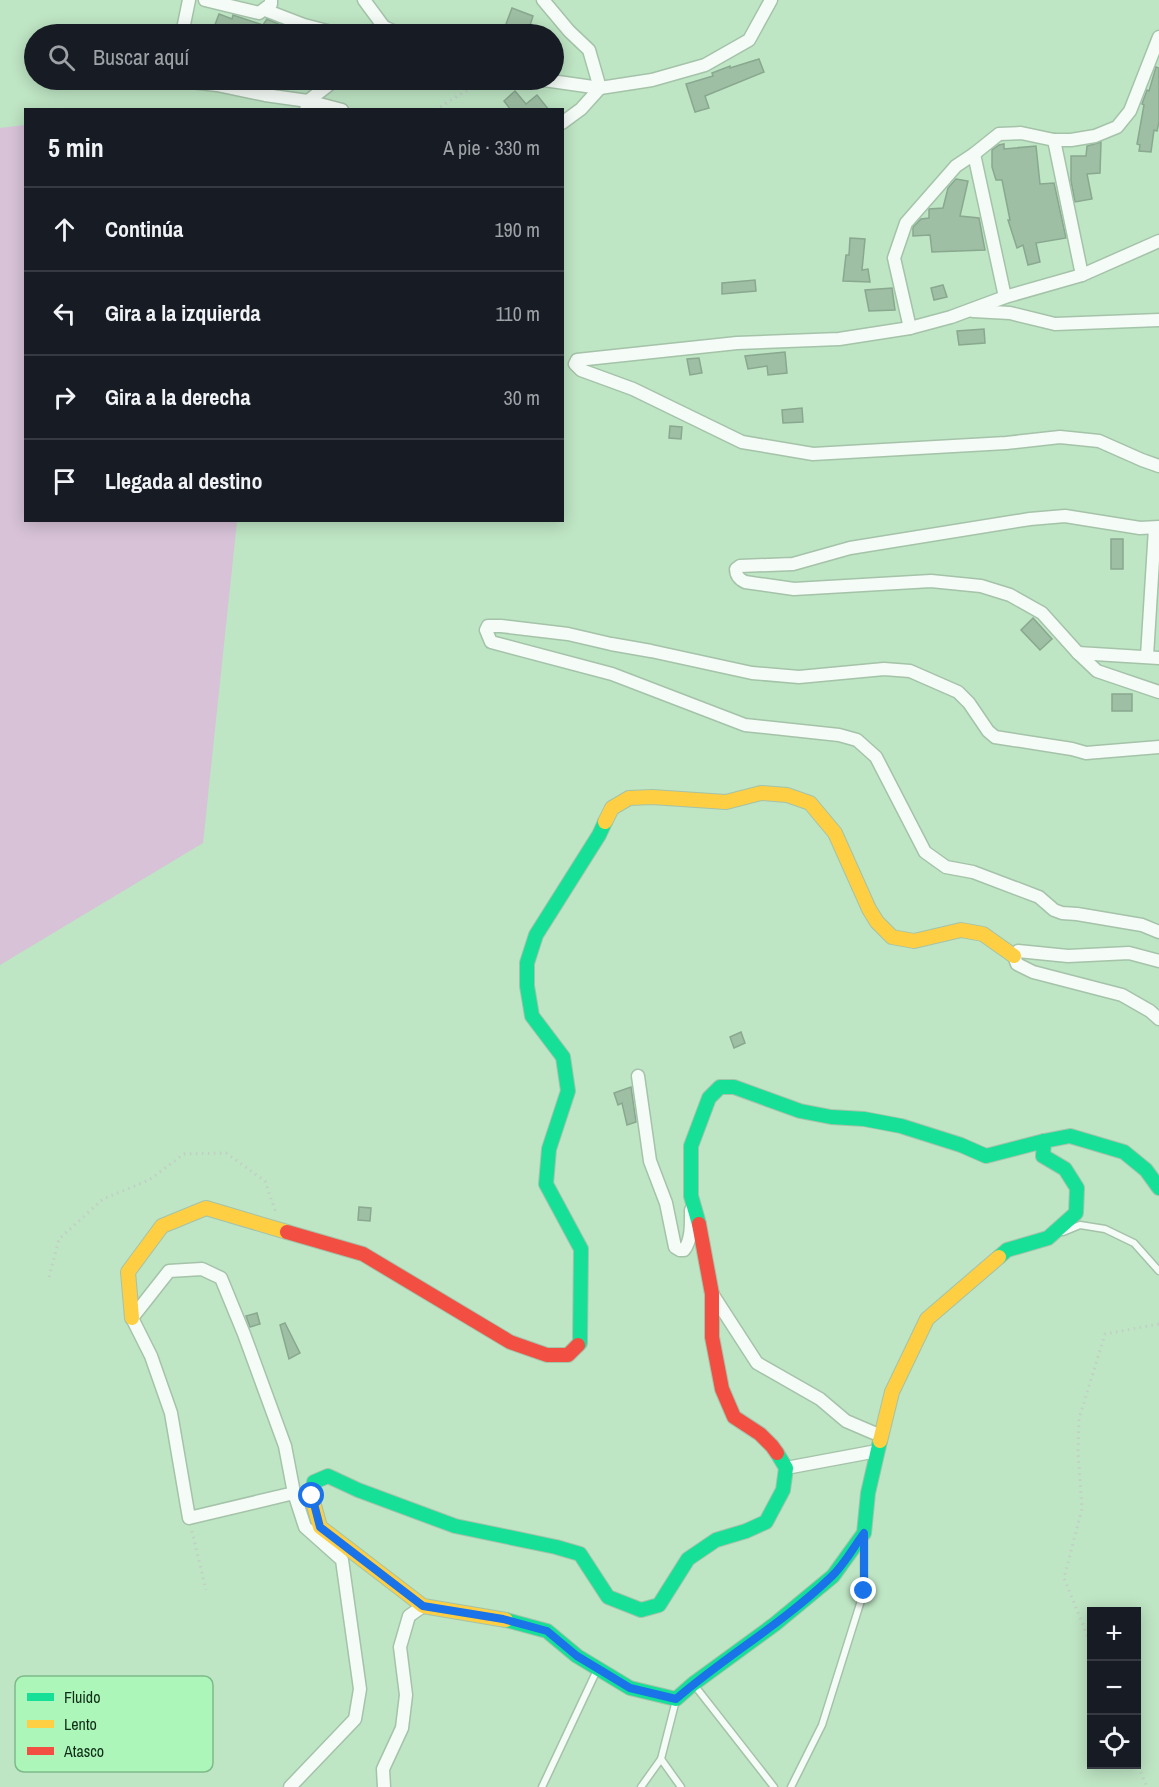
<!DOCTYPE html>
<html lang="es">
<meta charset="utf-8">
<style>
body{margin:0;font-family:"Archivo Narrow",sans-serif;background:#242831;color:#f1f3f6}
.controls{position:absolute;right:18px;bottom:18px;display:grid;overflow:hidden;border-radius:0px;box-shadow:0 3px 15px #0003}
.controls button{width:54px;height:54px;display:grid;place-items:center;padding:0;border:0;border-bottom:2px solid #363941;background:#171b24;color:#f1f3f6;font:30px sans-serif}
.stop{position:absolute;width:18px;height:18px;margin:-14px;border:4px solid #1a73e8;border-radius:50%;background:#fff}
.stop.end{background:#1a73e8;border-color:#fff;box-shadow:0 2px 6px #0008}
.list{margin:0;padding:0;list-style:none}
h2{display:flex;justify-content:space-between;align-items:center;height:78px;margin:0;padding:0 24px;font-size:26px}
h2 small{font-size:20px;font-weight:400;color:#9ea1a6}
.list li{display:grid;grid-template-columns:39px 1fr auto;gap:18px;align-items:center;box-sizing:border-box;height:84px;padding:0 24px;border-top:2px solid #363941}
.list b{display:block;font-size:22px;white-space:nowrap}
.list em{font-size:20px;font-style:normal;color:#9ea1a6}
.icon{flex:none;width:33px;height:33px;fill:none;stroke:currentColor;stroke-width:2;stroke-linecap:round;stroke-linejoin:round}
.map{position:relative;flex:none;width:1159px;height:1787px;overflow:hidden}
.search{position:absolute;background:#171b24;box-shadow:0 3px 15px #0003;left:24px;top:24px;width:540px;height:66px;display:flex;align-items:center;gap:15px;box-sizing:border-box;padding:0 21px;border-radius:33px;color:#9ea1a6;font-size:22px}
.panel{position:absolute;background:#171b24;box-shadow:0 3px 15px #0003;left:24px;top:108px;width:540px;height:414px;border-radius:0px}
.map>svg:first-child{display:block}
.green{fill:#d7c2d7}
.building{fill:#9ebfa4;stroke:#89a88f;stroke-width:1.5}
.lines{fill:none;stroke-linecap:round;stroke-linejoin:round}
.lane-casing{stroke:#a4c3a9;stroke-width:9}
.street-casing{stroke:#a4c3a9;stroke-width:15}
.fast-casing{stroke:#a4c3a9;stroke-width:16}
.slow-casing{stroke:#a4c3a9;stroke-width:16}
.jam-casing{stroke:#a4c3a9;stroke-width:16}
.path{stroke:#c2cfc5;stroke-width:3;stroke-dasharray:1.5 4.5;stroke-linecap:butt}
.lane{stroke:#f5fbf6;stroke-width:6}
.street{stroke:#f5fbf6;stroke-width:12}
.fast{stroke:#16e098;stroke-width:14}
.slow{stroke:#ffcf43;stroke-width:14}
.jam{stroke:#f24e42;stroke-width:14}
.route{stroke:#1a73e8;stroke-width:8}
.key{fill:#adf6ba;stroke:#7eba89;stroke-width:1.5}
.key-label{font-size:16px;fill:#102e17}
</style>
<div class="map">
<svg width="1159" height="1787" viewBox="0 0 1159 1787">
<rect width="100%" height="100%" fill="#bee5c4"/>
<path class="green" d="M25,125L26,520L237,521L203,843L0,965V128Z"/>
<g class="building">
<path d="M512,8L533,16L528,32L506,24Z"/>
<path d="M219,14L232,19L233,15L263,25L267,19L301,34H225L213,30Z"/>
<path d="M759,59L764,72L705,96L709,108L695,112L686,84L713,76L712,73L730,66V68Z"/>
<path d="M1156,67L1159,68V122L1157,131L1154,130L1151,152L1139,151L1140,145L1137,144L1144,105L1142,104L1147,90L1149,91Z"/>
<path d="M515,91L526,104L537,95L549,110H511L504,101Z"/>
<path d="M1101,142L1100,173L1087,174L1092,199L1075,202L1071,181V156H1086L1087,146Z"/>
<path d="M1004,144V149L1036,146L1040,184L1054,183L1066,238L1036,243L1040,262L1028,265L1023,245L1017,248L1008,220H1010L1002,180H996L992,167V150L999,145Z"/>
<path d="M956,179L968,181L960,216L979,218L985,250L932,252L930,235L913,236V227L921,219L929,218V209L943,208L948,188Z"/>
<path d="M850,238L865,239L862,270L868,269L870,282L843,281L846,255H849Z"/>
<path d="M755,280L756,291L722,294V283Z"/>
<path d="M943,285L947,297L934,300L931,288Z"/>
<path d="M892,288L895,310L869,311L865,290Z"/>
<path d="M984,329L985,343L959,345L957,331Z"/>
<path d="M785,352L787,373L768,375L767,366L748,369L745,356Z"/>
<path d="M699,358L702,373L690,375L687,359Z"/>
<path d="M802,408L803,422L783,423L782,410Z"/>
<path d="M670,426L682,427L681,439L669,438Z"/>
<rect x="1111" y="539" width="12" height="30"/>
<path d="M1033,618L1052,639L1040,650L1021,630Z"/>
<rect x="1112" y="694" width="20" height="17"/>
<path d="M741,1032L745,1043L734,1048L730,1037Z"/>
<path d="M631,1087L636,1122L627,1125L622,1103L618,1105L614,1093Z"/>
<path d="M359,1207L371,1208L370,1221L358,1220Z"/>
<path d="M257,1313L260,1324L250,1327L246,1316Z"/>
<path d="M285,1323L300,1353L289,1359L280,1325Z"/>
</g>
<g class="lines">
<g class="lane-casing">
<g id="lane">
<path d="M1063,1232L1080,1225L1105,1229L1134,1243L1159,1271"/>
<path d="M695,1686L774,1787"/>
<path d="M661,1759L681,1787"/>
<path d="M542,1787L597,1670"/>
<path d="M641,1787L661,1759L676,1700"/>
<path d="M791,1787L822,1725L864,1591V1540"/>
</g>
</g>
<g class="street-casing">
<g id="street">
<path d="M205,0L259,13L271,4V0"/>
<path d="M364,0L384,27L378,34"/>
<path d="M543,0L569,31L589,50L600,88L581,109L562,123"/>
<path d="M265,10L304,25L339,34"/>
<path d="M384,27L400,34"/>
<path d="M182,34L189,0"/>
<path d="M174,80L217,85L265,95L308,101L342,110"/>
<path d="M544,80L600,88L652,80L705,65L749,40L771,0"/>
<path d="M306,110L308,101L335,80"/>
<path d="M1054,140L1082,275"/>
<path d="M974,154L1005,297"/>
<path d="M1159,241L1082,275L1005,297L951,317L910,328L839,339L737,343L577,360L575,364L581,370L633,389L742,442L813,454L1006,443L1060,437L1099,441L1142,460L1159,466"/>
<path d="M973,311L1010,313L1055,324L1159,320"/>
<path d="M910,328L894,258L906,223L956,166L974,154L999,134L1021,133L1054,140H1071L1095,136L1117,127L1130,111L1159,37"/>
<path d="M1159,527L1140,528L1065,516L1030,519L850,548L793,564L740,566L736,569C736,576 739,579 745,582L794,589L931,581L981,586L1010,595L1042,613L1078,653L1097,671L1159,692"/>
<path d="M1078,653L1159,658"/>
<path d="M1147,656L1155,528"/>
<path d="M1159,747L1086,753L1072,749L995,737L988,731L969,703L958,692L910,671L884,669L799,677L752,673L651,651L611,644L568,634L501,626H488L486,630L491,642L612,674L745,725L839,735L857,740L876,757L925,852L946,867L973,872L1039,897L1054,910L1062,913L1077,914L1142,925L1159,932"/>
<path d="M1159,961L1129,953L1068,956L1018,951L1014,956L1017,964L1033,972L1122,995L1150,1011L1159,1019"/>
<path d="M638,1076L650,1161L666,1203L675,1247L680,1250H684C692,1240 691,1222 691,1210"/>
<path d="M713,1295L757,1363L820,1399L846,1421L881,1436"/>
<path d="M786,1468L877,1451"/>
<path d="M290,1787L355,1719L360,1689L342,1560L305,1527L294,1493L285,1446L244,1334L221,1278L202,1269L169,1271L132,1318L151,1356L171,1413L189,1518L294,1493"/>
<path d="M384,1787L383,1769L402,1728L406,1695L400,1647L409,1616L423,1606"/>
</g>
</g>
<g class="fast-casing">
<g id="fast">
<path d="M699,1224L691,1196V1146L709,1098L720,1087H734L800,1111L831,1117L864,1119L901,1126L961,1145L986,1156L1044,1141"/>
<path d="M999,1257L1007,1250L1048,1238L1076,1213L1077,1188L1065,1169L1043,1156L1044,1141L1070,1136L1124,1152L1146,1170L1159,1188"/>
<path d="M578,1345L580,1343L581,1249L546,1184L549,1149L568,1091L563,1057L532,1016L527,986V963L536,935L599,835L605,822"/>
<path d="M312,1498L314,1482L328,1476L358,1490L455,1526L556,1547L580,1554L608,1597L641,1610L659,1605L688,1559L716,1540L746,1531L766,1522L783,1490L786,1468L777,1453"/>
<path d="M506,1620L547,1631L577,1656L630,1688L676,1699L693,1684L775,1624L833,1576L864,1533L868,1493L880,1441"/>
</g>
</g>
<g class="slow-casing">
<g id="slow">
<path d="M605,822L612,808L629,798L652,797L726,802L761,793L787,795L810,803L835,833L869,909L877,922L892,937L914,941L961,930L983,934L1014,956"/>
<path d="M132,1318L128,1272L162,1226L206,1208L287,1232"/>
<path d="M880,1441L892,1392L927,1319L999,1257"/>
<path d="M312,1498L320,1527L423,1606L506,1620"/>
</g>
</g>
<g class="jam-casing">
<g id="jam">
<path d="M699,1224L712,1294V1337L722,1389L734,1417L760,1434L772,1446L777,1453"/>
<path d="M287,1232L363,1254L510,1342L547,1355H568L578,1345"/>
</g>
</g>
<g class="path">
<path d="M435,110L477,84L496,80"/>
<path d="M49,1277L59,1239L103,1199L149,1180L184,1154L226,1153L265,1181L276,1213"/>
<path d="M192,1531L206,1590"/>
<path d="M1092,1647L1064,1578L1082,1509L1078,1451L1079,1419L1105,1334L1159,1324"/>
<path d="M1136,1761L1147,1787"/>
</g>
<use href="#lane" class="lane"/>
<use href="#street" class="street"/>
<use href="#fast" class="fast"/>
<use href="#slow" class="slow"/>
<use href="#jam" class="jam"/>
</g>
<g class="lines">
<path class="route" d="M312,1496L320,1527L423,1606L503,1619L547,1631L577,1656L630,1688L676,1699C726,1656 783,1623 831,1577C844,1565 853,1548 864,1533V1591"/>
</g>
<rect x="15" y="1676" width="198" height="96" rx="9" class="key"/>
<rect x="27" y="1693" width="27" height="8" fill="#16e098"/>
<rect x="27" y="1720" width="27" height="8" fill="#ffcf43"/>
<rect x="27" y="1747" width="27" height="8" fill="#f24e42"/>
<g class="key-label">
<text x="64" y="1703">Fluido</text>
<text x="64" y="1730">Lento</text>
<text x="64" y="1757">Atasco</text>
</g>
</svg>
<div class="controls">
<button>+</button>
<button>−</button>
<button><svg class="icon" aria-label="locate" viewBox="0 0 24 24"><circle cx="12" cy="12" r="6"/><path d="M12 2v4M12 18v4M2 12h4M18 12h4"/></svg></button>
</div>
<div class="stop" style="left:312px;top:1496px"></div>
<div class="stop end" style="left:864px;top:1591px"></div>
<div class="search"><svg class="icon" aria-label="search" viewBox="0 0 24 24"><circle cx="10" cy="10" r="6"/><path d="M15 15l6 6"/></svg>Buscar aquí</div>
<section class="panel">
<h2>5 min<small>A pie · 330 m</small></h2>
<ul class="list">
<li><svg class="icon" aria-label="ahead" viewBox="0 0 24 24"><path d="M12 20V5M6 11l6-6 6 6"/></svg><div><b>Continúa</b></div><em>190 m</em></li>
<li><svg class="icon" aria-label="left" viewBox="0 0 24 24"><path d="M17 20v-9H6M10 6l-5 5 5 5"/></svg><div><b>Gira a la izquierda</b></div><em>110 m</em></li>
<li><svg class="icon" aria-label="right" viewBox="0 0 24 24"><path d="M7 20v-9h11M14 6l5 5-5 5"/></svg><div><b>Gira a la derecha</b></div><em>30 m</em></li>
<li><svg class="icon" aria-label="arrive" viewBox="0 0 24 24"><path d="M6 21V4h12l-3 4 3 4H6"/></svg><div><b>Llegada al destino</b></div></li>
</ul>
</section>
</div>
